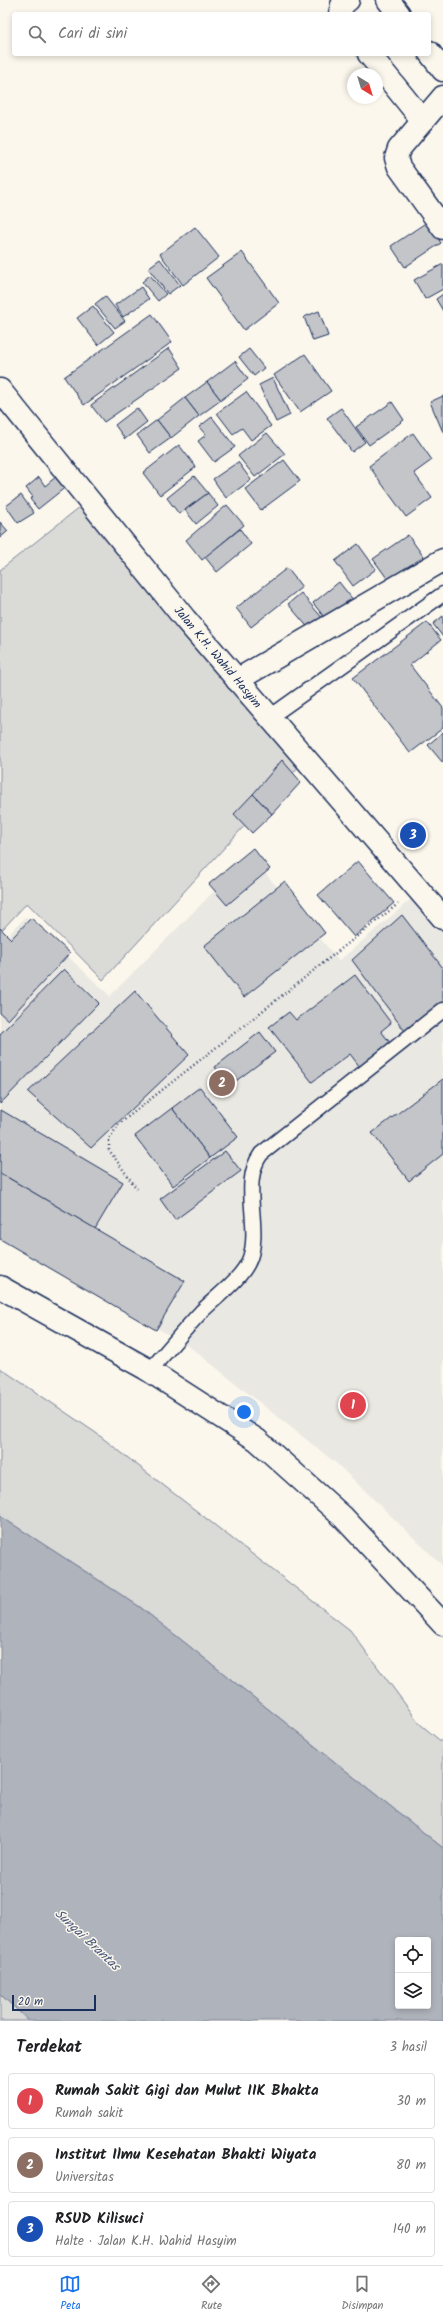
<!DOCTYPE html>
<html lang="id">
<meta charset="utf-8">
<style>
body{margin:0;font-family:Kalam,sans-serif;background:#f6f6f6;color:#202124}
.controls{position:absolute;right:12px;bottom:12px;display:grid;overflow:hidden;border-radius:4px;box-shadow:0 2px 6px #0003}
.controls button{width:36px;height:36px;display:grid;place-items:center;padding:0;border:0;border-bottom:1px solid #e0e0e0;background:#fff;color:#202124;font:20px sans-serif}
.compass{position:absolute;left:347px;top:68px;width:36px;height:36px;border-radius:50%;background:#fff;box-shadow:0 2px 6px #0003;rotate:142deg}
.scale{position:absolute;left:12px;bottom:10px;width:84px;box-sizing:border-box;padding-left:4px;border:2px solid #1b2f5e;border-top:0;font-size:11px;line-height:14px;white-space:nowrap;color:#1b2f5e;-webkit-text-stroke:3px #fbf7ec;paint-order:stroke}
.you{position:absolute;left:244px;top:1412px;width:14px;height:14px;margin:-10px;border:3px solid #fff;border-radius:50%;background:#1a73e8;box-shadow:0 0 0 6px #1a73e833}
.badge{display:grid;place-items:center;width:26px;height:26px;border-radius:50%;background:#1a73e8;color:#fff;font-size:13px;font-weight:700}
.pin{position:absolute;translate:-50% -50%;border:2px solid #fff;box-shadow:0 1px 4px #0006}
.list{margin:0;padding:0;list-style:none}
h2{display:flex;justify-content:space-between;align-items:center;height:52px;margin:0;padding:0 16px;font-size:17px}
h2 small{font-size:13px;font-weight:400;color:#757577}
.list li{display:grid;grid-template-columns:26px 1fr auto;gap:12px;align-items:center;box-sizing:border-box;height:56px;margin:0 8px 8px;padding:0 8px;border:1px solid #e0e0e0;border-radius:4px}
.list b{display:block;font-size:15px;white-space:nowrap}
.list p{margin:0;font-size:13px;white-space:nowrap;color:#757577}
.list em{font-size:13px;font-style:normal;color:#757577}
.icon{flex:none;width:22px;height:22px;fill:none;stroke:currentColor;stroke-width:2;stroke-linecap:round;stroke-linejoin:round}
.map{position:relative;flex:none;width:443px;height:2021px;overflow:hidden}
.search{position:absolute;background:#fff;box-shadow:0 2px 6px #0003;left:12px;right:12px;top:12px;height:44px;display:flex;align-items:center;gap:10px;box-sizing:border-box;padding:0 14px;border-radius:4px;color:#757577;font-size:15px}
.sheet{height:244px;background:#fff}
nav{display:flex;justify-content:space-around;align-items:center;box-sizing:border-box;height:56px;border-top:1px solid #e0e0e0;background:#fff;font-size:11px;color:#757577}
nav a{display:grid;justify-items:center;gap:2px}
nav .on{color:#1a73e8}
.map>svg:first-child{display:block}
.built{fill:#eae8e2}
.green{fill:#dadad7;stroke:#7a849a}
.water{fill:#afb3bb;stroke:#747e96;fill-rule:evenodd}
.building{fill:#c3c5c9;stroke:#1b2f5e}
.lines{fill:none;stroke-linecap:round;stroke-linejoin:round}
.service-casing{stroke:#1b2f5e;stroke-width:17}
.minor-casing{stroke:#1b2f5e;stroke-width:25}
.secondary-casing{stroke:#1b2f5e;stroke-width:25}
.path{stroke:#1b2f5e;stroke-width:2.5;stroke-dasharray:1 3;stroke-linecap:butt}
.service{stroke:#fbf7ec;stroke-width:14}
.minor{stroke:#fbf7ec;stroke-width:22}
.secondary{stroke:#fbf7ec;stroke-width:22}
.labels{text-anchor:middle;stroke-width:3;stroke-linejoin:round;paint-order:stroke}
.street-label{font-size:12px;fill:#1b2f5e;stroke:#fbf7ec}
.water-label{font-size:13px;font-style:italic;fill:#47577a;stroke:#fbf7ec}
</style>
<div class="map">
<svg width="443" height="2021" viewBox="0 0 443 2021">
<rect width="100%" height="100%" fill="#fbf7ec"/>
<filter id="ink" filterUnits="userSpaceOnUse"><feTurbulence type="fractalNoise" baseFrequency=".025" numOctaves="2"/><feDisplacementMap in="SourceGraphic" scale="8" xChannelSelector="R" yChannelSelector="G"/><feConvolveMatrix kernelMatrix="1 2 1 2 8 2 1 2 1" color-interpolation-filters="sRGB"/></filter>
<g filter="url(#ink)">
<path class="built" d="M250,855L339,961L417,894L443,925V1566L336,1463L190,1347L0,1238V943L26,917L110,996Z"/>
<g class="green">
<path d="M90,499L302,763L103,980L27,903L0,932V570Z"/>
<path d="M0,1368L96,1433L350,1630L420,1724L443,1743V1848L140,1607L0,1516Z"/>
<path d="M0,1994L29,2021H0Z"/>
</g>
<path class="water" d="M0,1516L140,1607L443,1848V2021H29L0,1994ZM398,1940H428V2006H398Z"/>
<g class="building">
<path d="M427,222L441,243L405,267L391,246Z"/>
<path d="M195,227L219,257L183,285L160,254Z"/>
<path d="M242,252L279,303L244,330L206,278Z"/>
<path d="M160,259L180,285L168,294L148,268Z"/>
<path d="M443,264V289L425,299L414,280Z"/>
<path d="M150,275L166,294L158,301L142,282Z"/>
<path d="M141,287L149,299L123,317L115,305Z"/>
<path d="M443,294V311L436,299Z"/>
<path d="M105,296L125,321L115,328L95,304Z"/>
<path d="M93,306L114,332L98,345L77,318Z"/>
<path d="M319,311L328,336L313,341L304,317Z"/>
<path d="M152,314L172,342L84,405L64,377Z"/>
<path d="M169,348L182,368L104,422L91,405Z"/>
<path d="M249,349L264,368L254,376L239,357Z"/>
<path d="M305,354L331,391L300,412L274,375Z"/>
<path d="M235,361L248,379L221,400L207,382Z"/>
<path d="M273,378L290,415L276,422L259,385Z"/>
<path d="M207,382L221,400L199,416L185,398Z"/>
<path d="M246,392L271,426L251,440L242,428L233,434L217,413Z"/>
<path d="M443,396V432L430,402Z"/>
<path d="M185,398L199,416L171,438L157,420Z"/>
<path d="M392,402L404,420L369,445L356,427Z"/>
<path d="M137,408L147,422L125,439L115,425Z"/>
<path d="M341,408L365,442L352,452L327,418Z"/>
<path d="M212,417L235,447L214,462L198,441L206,435L199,427Z"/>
<path d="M157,420L171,438L150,453L137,435Z"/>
<path d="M267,433L285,454L255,477L238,456Z"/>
<path d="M413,433L432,460L414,473L432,498L406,517L369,466Z"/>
<path d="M179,445L196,467L160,495L143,473Z"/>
<path d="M284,460L300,481L261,510L245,489Z"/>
<path d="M238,462L251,480L226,498L213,479Z"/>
<path d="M58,475L67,486L38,509L30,499L33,497L26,488L39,477L45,486Z"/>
<path d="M194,476L208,493L179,514L167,498Z"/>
<path d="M208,493L218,506L196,524L185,510Z"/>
<path d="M21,495L34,513L18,523L6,506Z"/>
<path d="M227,505L244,525L202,560L186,540Z"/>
<path d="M0,522L8,531L0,538Z"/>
<path d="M240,529L251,544L217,572L205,557Z"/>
<path d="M408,535L426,560L392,585L373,559Z"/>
<path d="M358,544L376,569L353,586L335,561Z"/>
<path d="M287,568L302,587L251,627L236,608Z"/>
<path d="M339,582L354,601L328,622L313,603Z"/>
<path d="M301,593L324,620L311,631L288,604Z"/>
<path d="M443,616V637L433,624Z"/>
<path d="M427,622L441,640L410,665L443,708V728L410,753L353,678Z"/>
<path d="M443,732V763L428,745Z"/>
<path d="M282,760L301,782L272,814L253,794Z"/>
<path d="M253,794L272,814L252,833L234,814Z"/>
<path d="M253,848L270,869L227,905L209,884Z"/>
<path d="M358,861L394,903L354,937L318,895Z"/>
<path d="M285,881L325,933L244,997L204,946Z"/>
<path d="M402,915L443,968V1004L407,1034L352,960Z"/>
<path d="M31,918L70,953L8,1020L0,1013V928L11,939Z"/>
<path d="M64,969L99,1003L0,1104V1034Z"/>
<path d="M355,975L391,1023L381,1031L391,1044L360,1067L350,1054L312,1082L269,1027L289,1012L296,1020Z"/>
<path d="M135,991L189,1055L91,1148L28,1092Z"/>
<path d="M260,1032L275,1052L229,1086L215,1067Z"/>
<path d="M443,1079V1154L409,1181L372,1133Z"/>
<path d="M200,1087L238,1137L210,1158L172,1108Z"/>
<path d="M172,1108L210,1158L173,1186L135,1136Z"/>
<path d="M1,1110L123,1182L95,1229L0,1173Z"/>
<path d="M225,1151L241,1171L175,1220L160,1199Z"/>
<path d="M0,1173L185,1281L156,1330L0,1239Z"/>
</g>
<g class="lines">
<g class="service-casing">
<g id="service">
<path d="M270,717L443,594"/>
<path d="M149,1371C167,1352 183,1331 201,1312C216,1297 243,1278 250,1258C261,1225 240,1183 261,1154L443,1010"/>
</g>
</g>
<g class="minor-casing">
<g id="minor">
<path d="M388,0L399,14"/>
<path d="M340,14L342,5L348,0"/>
<path d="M429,52L443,70"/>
<path d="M369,54L423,121"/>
<path d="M443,97L399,149L396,158L399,167L443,228"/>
<path d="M237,680L443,560"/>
<path d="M0,1287L145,1368L257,1440L343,1517L443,1624"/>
</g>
</g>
<g class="secondary-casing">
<path id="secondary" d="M0,390L185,619L443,918"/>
</g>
<path class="path" d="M137,1189L109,1150V1139L119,1124L398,904"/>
<use href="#service" class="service"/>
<use href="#minor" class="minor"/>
<use href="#secondary" class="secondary"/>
</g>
</g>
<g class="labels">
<g class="street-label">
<text transform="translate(218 657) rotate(50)" y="4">Jalan K.H. Wahid Hasyim</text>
</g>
<g class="water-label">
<text transform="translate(88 1939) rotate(43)" y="5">Sungai Brantas</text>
</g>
</g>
</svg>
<div class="controls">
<button><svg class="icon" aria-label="locate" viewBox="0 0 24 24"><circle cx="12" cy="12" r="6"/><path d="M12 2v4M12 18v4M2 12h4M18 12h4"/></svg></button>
<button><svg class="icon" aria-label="layers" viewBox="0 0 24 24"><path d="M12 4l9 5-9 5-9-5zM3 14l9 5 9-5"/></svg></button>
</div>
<svg class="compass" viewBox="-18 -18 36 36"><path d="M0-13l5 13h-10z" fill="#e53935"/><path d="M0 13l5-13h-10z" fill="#757577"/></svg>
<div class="scale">20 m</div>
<div class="you"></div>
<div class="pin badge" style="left:353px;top:1405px;background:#e0444e">1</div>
<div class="pin badge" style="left:222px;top:1083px;background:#8d6e63">2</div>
<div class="pin badge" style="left:413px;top:835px;background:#1a4fb4">3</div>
<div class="search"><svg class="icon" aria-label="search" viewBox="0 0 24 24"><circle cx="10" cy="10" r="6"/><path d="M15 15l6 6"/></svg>Cari di sini</div>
</div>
<section class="sheet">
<h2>Terdekat<small>3 hasil</small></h2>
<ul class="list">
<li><span class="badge" style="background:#e0444e">1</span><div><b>Rumah Sakit Gigi dan Mulut IIK Bhakta</b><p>Rumah sakit</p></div><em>30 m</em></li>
<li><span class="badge" style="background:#8d6e63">2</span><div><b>Institut Ilmu Kesehatan Bhakti Wiyata</b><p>Universitas</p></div><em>80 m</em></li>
<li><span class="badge" style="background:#1a4fb4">3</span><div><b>RSUD Kilisuci</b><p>Halte · Jalan K.H. Wahid Hasyim</p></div><em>140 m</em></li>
</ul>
</section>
<nav>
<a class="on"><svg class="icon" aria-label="map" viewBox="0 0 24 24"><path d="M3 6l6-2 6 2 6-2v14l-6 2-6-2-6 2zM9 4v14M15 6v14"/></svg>Peta</a>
<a><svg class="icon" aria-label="directions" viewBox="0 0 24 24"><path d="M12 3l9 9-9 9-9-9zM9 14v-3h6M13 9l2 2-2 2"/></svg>Rute</a>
<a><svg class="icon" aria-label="saved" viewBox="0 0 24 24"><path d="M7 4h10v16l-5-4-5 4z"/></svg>Disimpan</a>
</nav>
